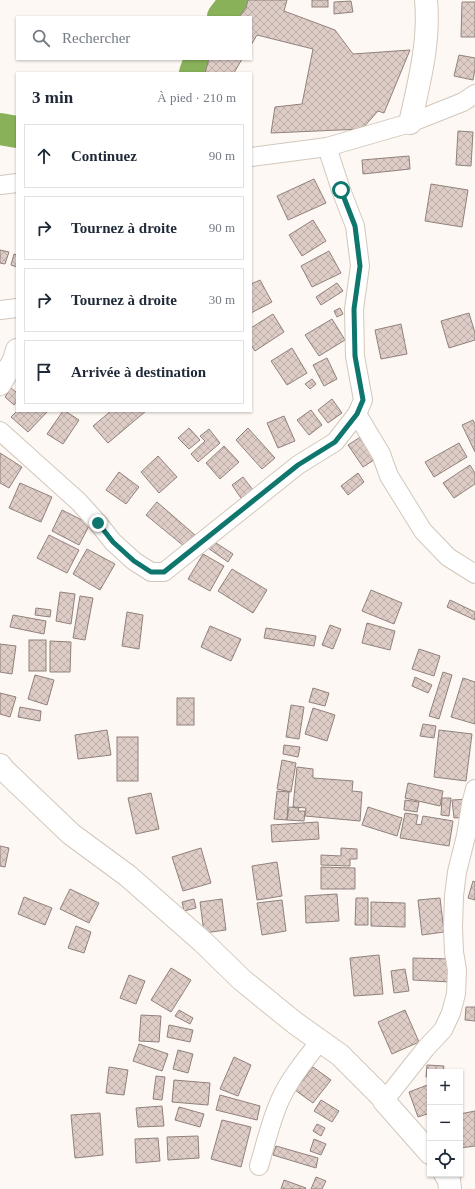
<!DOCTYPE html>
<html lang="fr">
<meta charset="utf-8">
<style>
body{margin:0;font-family:Georgia,serif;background:#f6f6f7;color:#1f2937}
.controls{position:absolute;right:12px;bottom:12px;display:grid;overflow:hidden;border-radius:0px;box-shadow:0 1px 3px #0004}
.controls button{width:36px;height:36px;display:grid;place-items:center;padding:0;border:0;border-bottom:1px solid #e0e1e3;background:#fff;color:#1f2937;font:20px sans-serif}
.stop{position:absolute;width:12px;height:12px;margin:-9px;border:3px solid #0f766e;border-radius:50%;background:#fff}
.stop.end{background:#0f766e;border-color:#fff;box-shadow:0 1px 4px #0008}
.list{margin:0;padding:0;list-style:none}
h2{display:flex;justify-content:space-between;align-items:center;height:52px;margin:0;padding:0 16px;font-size:17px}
h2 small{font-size:13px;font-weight:400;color:#747a83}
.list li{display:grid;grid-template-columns:26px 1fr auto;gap:12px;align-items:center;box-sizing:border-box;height:64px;margin:0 8px 8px;padding:0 8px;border:1px solid #e0e1e3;border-radius:0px}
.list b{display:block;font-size:15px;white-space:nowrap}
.list em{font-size:13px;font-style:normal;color:#747a83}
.icon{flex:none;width:22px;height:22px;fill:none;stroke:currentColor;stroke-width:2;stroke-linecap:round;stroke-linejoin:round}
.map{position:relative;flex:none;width:475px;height:1189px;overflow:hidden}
.search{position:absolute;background:#fff;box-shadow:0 1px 3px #0004;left:16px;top:16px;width:236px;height:44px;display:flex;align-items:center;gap:10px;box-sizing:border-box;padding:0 14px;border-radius:0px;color:#747a83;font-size:15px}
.panel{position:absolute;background:#fff;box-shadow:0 1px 3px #0004;left:16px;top:72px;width:236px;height:340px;border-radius:0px}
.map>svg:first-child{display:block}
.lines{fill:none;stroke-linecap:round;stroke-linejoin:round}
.river{stroke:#88b159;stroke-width:32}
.building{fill:url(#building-cross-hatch);stroke:#91817c}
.minor-casing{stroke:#d3c7bb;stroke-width:20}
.tertiary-casing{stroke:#d3c7bb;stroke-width:24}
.minor{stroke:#fff;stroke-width:18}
.tertiary{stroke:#fff;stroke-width:22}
.route{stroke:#0f766e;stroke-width:5}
</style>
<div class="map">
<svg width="475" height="1189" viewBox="0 0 475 1189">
<defs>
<pattern id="building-cross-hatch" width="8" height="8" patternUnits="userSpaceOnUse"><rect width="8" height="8" fill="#deccc7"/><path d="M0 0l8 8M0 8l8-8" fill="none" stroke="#beaeaa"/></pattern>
</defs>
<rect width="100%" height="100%" fill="#fdf8f3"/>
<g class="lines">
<g class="river">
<path d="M223,17L236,0"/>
<path d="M195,73L200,59"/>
<path d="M0,129L17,132"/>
</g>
</g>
<g class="building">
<path d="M248,0H287L284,11L335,30L353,54L410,50L384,113L378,111L362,129L271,133L275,107L302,104L313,49L257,35L251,45V17H239L246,8Z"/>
<rect x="312" y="0" width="16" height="7"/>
<path d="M351,1L353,12L334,14V2Z"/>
<path d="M462,2H475V37H461Z"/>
<path d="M459,55L475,58V69L473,80L454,76Z"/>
<path d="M209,59H242L234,73H205Z"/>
<path d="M458,131L473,132L471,166L456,165Z"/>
<path d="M409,156L410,169L363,174L362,160Z"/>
<path d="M314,179L326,203L288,220L277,196Z"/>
<path d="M431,184L468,190L462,227L425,221Z"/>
<path d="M313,220L326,241L302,256L289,235Z"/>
<path d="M0,250L9,252L5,264L0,263Z"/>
<path d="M329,251L341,273L312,287L301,266Z"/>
<path d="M14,254L17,255V267L11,265Z"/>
<path d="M260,280L272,302L251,313V284Z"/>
<path d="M337,283L343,291L321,305L316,297Z"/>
<path d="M340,308L343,314L337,317L334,311Z"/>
<path d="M469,313L475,333V340L449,348L441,321Z"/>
<path d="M273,314L284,332L255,351L251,345V328Z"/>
<path d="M332,319L345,340L319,356L305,335Z"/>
<path d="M401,324L407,354L381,359L375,330Z"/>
<path d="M292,348L307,373L287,385L271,361Z"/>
<path d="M327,358L337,379L324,386L313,365Z"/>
<path d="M312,379L316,384L310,389L305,384Z"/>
<path d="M11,388L17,393V401L14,405L5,397Z"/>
<path d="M332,399L342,413L328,423L318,410Z"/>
<path d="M311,410L322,425L309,435L297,420Z"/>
<path d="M17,411H48L28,432L11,417Z"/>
<path d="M63,411H65L79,420L63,444L47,434Z"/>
<path d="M111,411H146L108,443L93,426Z"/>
<path d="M284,416L295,441L278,448L267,423Z"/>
<path d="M473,420L475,424V452L462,425Z"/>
<path d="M189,428L200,440L189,449L178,438Z"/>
<path d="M248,428L275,458L262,469L236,440Z"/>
<path d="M209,429L220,443L198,462L191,454L205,441L200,436Z"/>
<path d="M365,434L380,456L363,467L348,445Z"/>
<path d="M459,443L467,457L434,477L425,462Z"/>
<path d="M224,446L239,462L220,479L206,463Z"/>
<path d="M0,453L22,467L9,488L0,483Z"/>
<path d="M158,456L177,477L159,493L141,472Z"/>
<path d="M470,465L475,473V484L454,498L443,483Z"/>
<path d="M119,472L139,487L126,504L106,490Z"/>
<path d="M358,473L364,482L348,495L341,486Z"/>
<path d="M243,477L253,490L241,498L232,485Z"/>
<path d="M20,483L52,497L41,522L9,508Z"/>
<path d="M157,502L195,535L185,547L146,515Z"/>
<path d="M62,510L90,524L79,545L52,531Z"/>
<path d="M49,535L79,550L67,573L37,558Z"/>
<path d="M213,541L233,554L228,562L208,548Z"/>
<path d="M87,549L115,564L100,590L73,574Z"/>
<path d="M203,554L224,566L210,591L188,579Z"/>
<path d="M232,569L267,590L253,613L218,591Z"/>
<path d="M371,590L402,603L394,624L362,611Z"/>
<path d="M60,592L75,594L71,624L56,621Z"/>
<path d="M80,596L93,598L85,640L73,638Z"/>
<path d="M450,600L475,612V620L447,607Z"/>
<path d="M36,608L51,610L50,617L35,615Z"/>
<path d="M127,612L143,615L139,649L122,646Z"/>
<path d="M13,615L46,621L44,634L10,627Z"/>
<path d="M367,623L395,631L390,650L362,643Z"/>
<path d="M330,625L341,629L333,649L322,645Z"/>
<path d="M210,626L241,639L231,661L201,647Z"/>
<path d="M266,628L316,636L314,646L264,638Z"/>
<rect x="29" y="640" width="17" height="31"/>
<path d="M50,641L71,642L70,672H50Z"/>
<path d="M0,644L16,646L12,674L0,672Z"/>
<path d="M419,649L440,656L434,676L412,669Z"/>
<path d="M443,672L452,675L439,719L429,716Z"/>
<path d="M35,675L54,680L47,705L28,699Z"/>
<path d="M415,677L432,685L428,693L412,686Z"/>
<path d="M463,678L475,682V724L451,717Z"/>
<path d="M313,688L329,693L325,706L309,702Z"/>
<path d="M0,693L16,697L10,717L0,714Z"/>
<rect x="177" y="698" width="17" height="27"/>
<path d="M291,705L304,707L299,739L286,737Z"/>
<path d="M20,707L41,711L40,721L18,717Z"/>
<path d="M313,708L335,715L327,741L305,734Z"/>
<path d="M423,724L436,726L434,738L420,736Z"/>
<path d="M107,730L111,755L78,759L75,735Z"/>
<path d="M439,730L472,734L466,781L434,777Z"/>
<rect x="117" y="737" width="21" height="44"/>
<path d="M284,745L300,747L298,757L283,754Z"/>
<path d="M282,760L296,763L291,792L277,789Z"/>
<path d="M297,767L313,769V778L353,781L352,791L362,792L360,821L305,816L306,808L293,807Z"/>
<path d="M408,783L443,791L440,806L405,798Z"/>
<path d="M277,791L289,792L287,820L274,819Z"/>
<path d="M151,793L159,829L136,834L128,798Z"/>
<path d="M442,798H451L449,816L441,815Z"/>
<path d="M470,799L472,817L454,818L452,800Z"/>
<path d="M405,800L419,802L417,812L404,810Z"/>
<path d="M289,807L299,808L298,811H305L304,821L287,820Z"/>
<path d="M368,807L402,818L397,836L362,825Z"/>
<path d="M405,813L418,815L416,824L421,825L423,816L453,821L449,846L400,838Z"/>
<path d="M318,822L319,839L272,842L271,825Z"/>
<path d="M0,846L9,848L5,867L0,866Z"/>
<path d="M201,848L211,883L183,891L172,857Z"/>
<path d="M341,848L357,849V859H350V866L321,865V855L341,856Z"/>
<path d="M277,862L282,896L257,900L252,866Z"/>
<path d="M321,867L355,868V889H321Z"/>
<path d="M473,881L475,882V900L468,898Z"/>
<path d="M70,889L99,903L89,923L60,909Z"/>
<path d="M337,894L339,921L306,923L305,896Z"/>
<path d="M24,897L52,908L45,925L18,914Z"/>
<path d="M356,898H368V925H355Z"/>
<path d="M440,898L444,932L422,935L418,900Z"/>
<path d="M194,899L196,908L184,911L182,902Z"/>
<path d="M222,899L226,930L204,933L200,902Z"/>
<path d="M282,900L286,931L262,935L257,903Z"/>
<path d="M371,902L405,903V927L371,926Z"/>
<path d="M76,926L91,932L84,953L68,948Z"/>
<path d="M379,955L383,994L354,996L350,958Z"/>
<path d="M413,958L451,959L450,982L413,980Z"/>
<path d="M171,968L191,980L171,1012L151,1000Z"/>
<path d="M405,969L409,991L394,993L391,971Z"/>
<path d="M129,975L145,981L136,1004L120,998Z"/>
<path d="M466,1007H475V1021L465,1020Z"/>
<path d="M179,1010L193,1018L190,1024L175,1016Z"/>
<path d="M405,1010L419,1042L392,1054L378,1022Z"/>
<path d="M141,1015L161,1016L159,1042L139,1041Z"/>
<path d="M169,1025L193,1030L190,1042L167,1037Z"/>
<path d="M139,1044L168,1054L162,1071L133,1061Z"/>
<path d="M178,1050L193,1054L188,1073L173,1069Z"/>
<path d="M234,1057L251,1065L238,1096L220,1089Z"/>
<path d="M427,1065L444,1066L443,1072H430V1077H426Z"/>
<path d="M109,1067L128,1070L124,1095L106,1093Z"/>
<path d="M313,1067L331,1080L313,1103L295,1090Z"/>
<path d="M156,1076L165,1077L162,1100L153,1099Z"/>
<path d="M174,1080L210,1083L208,1105L172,1102Z"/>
<path d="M430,1084V1113L418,1117L409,1092Z"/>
<path d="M220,1095L260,1106L257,1120L216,1110Z"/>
<path d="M321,1100L339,1111L332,1122L314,1111Z"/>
<path d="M162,1106L164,1126L138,1127L136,1108Z"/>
<path d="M179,1107L204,1114L200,1127L175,1120Z"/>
<path d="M475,1111V1146L460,1148V1114Z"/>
<path d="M100,1113L103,1155L75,1158L71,1115Z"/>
<path d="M222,1120L251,1127L241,1167L211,1159Z"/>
<path d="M317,1124L325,1128L321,1136L313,1131Z"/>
<path d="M198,1136L199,1158L168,1160L167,1137Z"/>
<path d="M158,1138L160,1161L136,1163L135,1139Z"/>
<path d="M314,1139L326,1144L321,1155L310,1151Z"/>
<path d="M276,1146L318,1158L316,1168L273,1155Z"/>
<path d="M316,1177L326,1181L322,1189H311Z"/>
<path d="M284,1180L306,1188L305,1189H281Z"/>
</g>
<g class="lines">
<g class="minor-casing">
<g id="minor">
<path d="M251,157L327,147L410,123L463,102L475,94"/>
<path d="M0,185L17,183"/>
<path d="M0,310L17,308"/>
<path d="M357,414L381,454L389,476L423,531L448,557L475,574"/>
<path d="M0,431L79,502L98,523L113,542L134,561L151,572H164L298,465L335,442L357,414L363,400L355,356L354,309L360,266L355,226L341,190L327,147"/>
<path d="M384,1101L426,1048L443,1030L451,1013L456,994L457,970L454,952L453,927L454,896L457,872L466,836L471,804L475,789"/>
<path d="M259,1166C266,1143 271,1119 281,1098C291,1077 306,1059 320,1041"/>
</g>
</g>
<g class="tertiary-casing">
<g id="tertiary">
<path d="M410,123C419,83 430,41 426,0"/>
<path d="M0,384L14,360L17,350"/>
<path d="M0,765L5,771L71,834L128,876L203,942L242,980L295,1023L340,1055L383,1098L384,1101L430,1153"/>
<path d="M445,1174L449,1180L450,1189"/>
</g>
</g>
<use href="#minor" class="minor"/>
<use href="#tertiary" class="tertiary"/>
</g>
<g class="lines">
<path class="route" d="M98,523L113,542L134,561L151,572H164L298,465L335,442L357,414L363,400L355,356L354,309L360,266L355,226L341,190"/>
</g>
</svg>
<div class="controls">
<button>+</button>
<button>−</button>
<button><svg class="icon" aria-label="locate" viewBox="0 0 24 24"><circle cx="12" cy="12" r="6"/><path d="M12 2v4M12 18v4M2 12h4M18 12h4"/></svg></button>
</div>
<div class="stop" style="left:341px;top:190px"></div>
<div class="stop end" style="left:98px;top:523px"></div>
<div class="search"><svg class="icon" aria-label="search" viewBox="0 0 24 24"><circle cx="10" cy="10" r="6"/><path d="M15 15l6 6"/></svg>Rechercher</div>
<section class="panel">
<h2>3 min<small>À pied · 210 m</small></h2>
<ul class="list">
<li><svg class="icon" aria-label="ahead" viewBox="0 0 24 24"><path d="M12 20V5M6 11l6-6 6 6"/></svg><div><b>Continuez</b></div><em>90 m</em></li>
<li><svg class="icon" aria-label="right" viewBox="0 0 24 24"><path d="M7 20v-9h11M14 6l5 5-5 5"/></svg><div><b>Tournez à droite</b></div><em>90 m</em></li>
<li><svg class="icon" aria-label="right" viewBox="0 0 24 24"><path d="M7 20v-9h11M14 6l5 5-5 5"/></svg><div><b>Tournez à droite</b></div><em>30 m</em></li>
<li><svg class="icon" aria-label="arrive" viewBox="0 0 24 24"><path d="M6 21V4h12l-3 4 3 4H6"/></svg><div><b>Arrivée à destination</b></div></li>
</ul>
</section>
</div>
